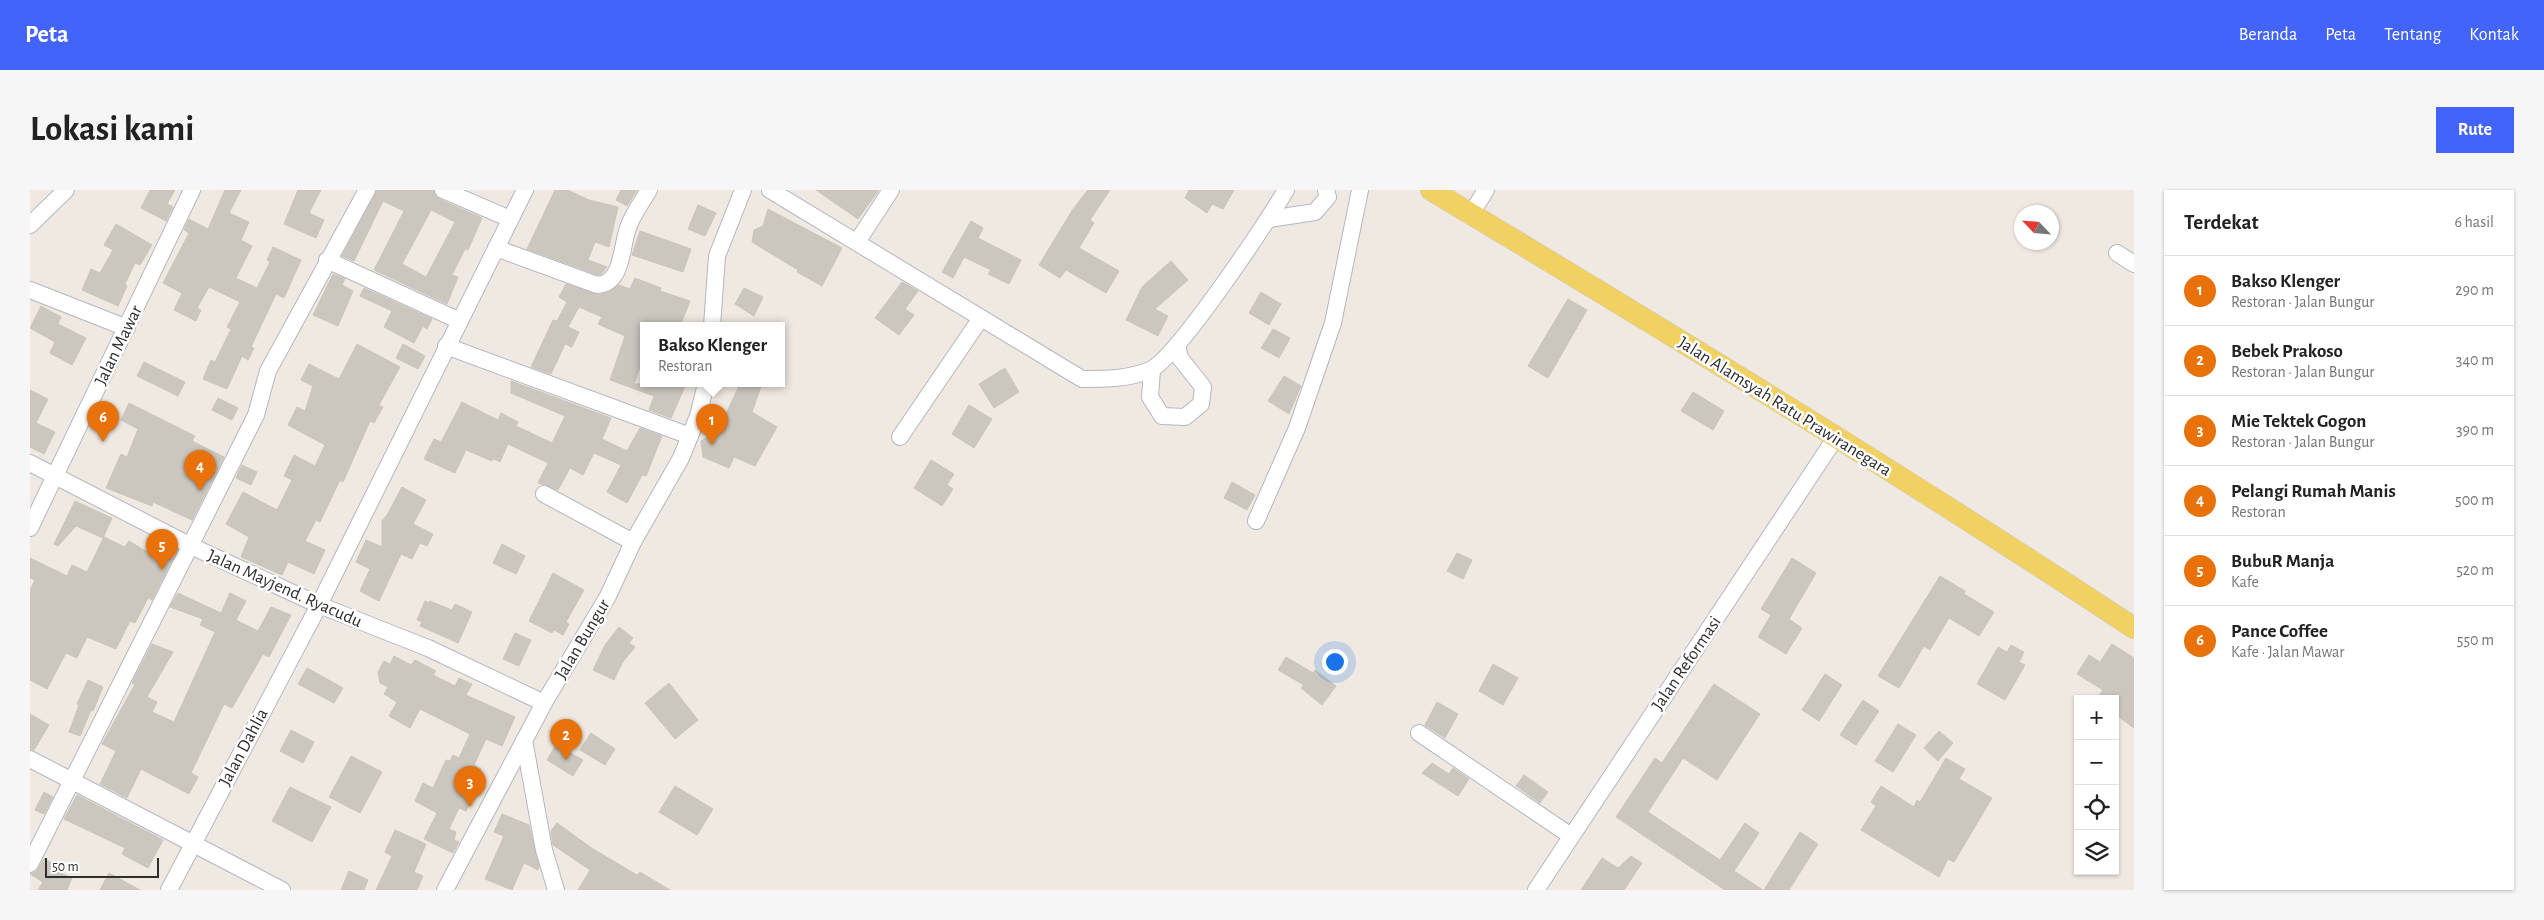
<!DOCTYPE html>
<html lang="id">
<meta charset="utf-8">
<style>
body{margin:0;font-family:"Alegreya Sans",sans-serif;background:#f6f6f6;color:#222}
.controls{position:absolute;right:15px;bottom:15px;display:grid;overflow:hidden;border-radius:0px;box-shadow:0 1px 4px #0004}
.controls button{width:45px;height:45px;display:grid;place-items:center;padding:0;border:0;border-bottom:1px solid #e0e0e0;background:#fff;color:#222;font:25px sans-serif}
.compass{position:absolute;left:1984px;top:15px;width:45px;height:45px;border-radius:50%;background:#fff;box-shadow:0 1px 4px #0004;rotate:296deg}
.scale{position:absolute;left:15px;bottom:12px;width:114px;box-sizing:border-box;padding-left:5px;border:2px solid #2e2e2e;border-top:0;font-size:14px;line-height:18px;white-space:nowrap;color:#2e2e2e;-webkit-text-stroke:4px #fff;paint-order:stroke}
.you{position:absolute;left:1304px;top:471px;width:18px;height:18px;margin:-12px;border:4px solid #fff;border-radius:50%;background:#1a73e8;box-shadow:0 0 0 8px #1a73e833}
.badge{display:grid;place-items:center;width:32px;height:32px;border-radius:50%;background:#4264fb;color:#fff;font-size:16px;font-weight:700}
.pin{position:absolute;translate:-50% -41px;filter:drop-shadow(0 1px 2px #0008)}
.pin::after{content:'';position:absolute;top:26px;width:18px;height:15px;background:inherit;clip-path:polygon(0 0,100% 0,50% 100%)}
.popup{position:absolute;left:610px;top:132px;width:145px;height:65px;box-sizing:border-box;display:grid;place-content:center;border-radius:0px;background:#fff;filter:drop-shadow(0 1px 4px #0005);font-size:16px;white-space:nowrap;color:#767676}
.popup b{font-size:19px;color:#222}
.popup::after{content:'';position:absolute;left:50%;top:100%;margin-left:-10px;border:10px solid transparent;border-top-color:#fff}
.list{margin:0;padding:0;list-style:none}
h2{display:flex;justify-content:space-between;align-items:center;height:65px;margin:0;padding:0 20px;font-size:21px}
h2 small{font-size:16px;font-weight:400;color:#767676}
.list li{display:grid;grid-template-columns:32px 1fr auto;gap:15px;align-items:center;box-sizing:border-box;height:70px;padding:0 20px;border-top:1px solid #e0e0e0}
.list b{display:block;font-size:19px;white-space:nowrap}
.list p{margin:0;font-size:16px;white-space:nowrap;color:#767676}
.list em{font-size:16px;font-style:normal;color:#767676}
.icon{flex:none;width:28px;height:28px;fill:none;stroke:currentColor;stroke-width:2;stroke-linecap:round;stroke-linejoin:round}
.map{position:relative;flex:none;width:2104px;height:700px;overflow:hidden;border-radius:0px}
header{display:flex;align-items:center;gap:30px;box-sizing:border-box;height:70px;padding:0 25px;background:#4264fb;color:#fff}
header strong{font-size:24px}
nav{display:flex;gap:28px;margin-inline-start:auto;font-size:18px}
.intro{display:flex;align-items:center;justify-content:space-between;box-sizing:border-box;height:120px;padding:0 30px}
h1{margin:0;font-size:35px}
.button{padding:12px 22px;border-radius:0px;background:#4264fb;color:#fff;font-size:18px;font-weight:700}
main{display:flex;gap:30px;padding:0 30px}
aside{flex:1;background:#fff;border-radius:0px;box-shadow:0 1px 4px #0004}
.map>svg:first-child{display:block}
.building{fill:#cbc7bf;stroke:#cbc5ba;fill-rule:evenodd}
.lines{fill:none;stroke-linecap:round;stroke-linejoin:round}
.minor-casing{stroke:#b4b7c1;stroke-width:18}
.major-casing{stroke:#c9c9c9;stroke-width:22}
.minor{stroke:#fff;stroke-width:16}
.major{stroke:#f2d163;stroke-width:21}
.labels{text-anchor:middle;stroke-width:5;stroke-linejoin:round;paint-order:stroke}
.street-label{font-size:18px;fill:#2e2e2e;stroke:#fff}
</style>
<header>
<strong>Peta</strong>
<nav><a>Beranda</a><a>Peta</a><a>Tentang</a><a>Kontak</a></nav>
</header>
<div class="intro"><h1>Lokasi kami</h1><a class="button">Rute</a></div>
<main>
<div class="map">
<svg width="2104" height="700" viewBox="0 0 2104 700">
<rect width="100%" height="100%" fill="#efe9e1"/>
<g class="building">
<path d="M120,0H145L137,14L143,17L136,31L111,18Z"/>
<path d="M195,0H211L199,23L219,32L211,50L222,56L206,88L227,98L240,72L237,70L243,57L271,70L254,108L246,104L221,157L224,158L218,170L212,166L197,199L173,189L181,170L185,172L201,139L197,137L210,112L179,97L167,118L171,120L166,131L144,120L152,103L133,93L159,43L154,40L159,29L178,39Z"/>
<path d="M268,0H291L279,23L294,30L286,48L254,34Z"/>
<path d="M347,0H403L409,9L452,28L438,60L435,59L422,85L428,87L417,114L344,80L374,21L353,11L324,71L312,66ZM401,20L425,32L396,87L372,74Z"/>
<path d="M525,0H538L559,10L588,17L579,57L565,52L558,70L577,77L571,84L568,85L497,59Z"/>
<path d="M591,0H607L597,16L586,10Z"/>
<path d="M786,0H849L828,29Z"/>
<path d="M1058,0H1080L1060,30L1064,33L1049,58L1089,81L1076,103L1036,80L1030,88L1009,75L1043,19Z"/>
<path d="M1159,0H1204L1193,19L1182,14L1177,23L1155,8Z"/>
<path d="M668,15L686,23L675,46L658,39Z"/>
<path d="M738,19L812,58L792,96L767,82L768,80L722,52L724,40L733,36Z"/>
<path d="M941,31L953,38L948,48L991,70L979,94L958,84L961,80L934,67L923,88L912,82Z"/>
<path d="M86,34L122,55L110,75L105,73L95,94L97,96L88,116L52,100L61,79L70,83L83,60L74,55Z"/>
<path d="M610,41L661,59L653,82L602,65Z"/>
<path d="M1141,71L1158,90L1125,119L1138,126L1128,146L1096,130L1112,97Z"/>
<path d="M303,84L315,89L312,95L323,101L308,136L283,125Z"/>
<path d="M605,88L631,98L630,101L660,111L650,136H613V168L604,194H656L641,228L619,220L624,206L580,190L595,146L568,134L572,127L549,117L538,137L549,142L542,157L535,154L521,184L501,177L523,130L527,131L537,112L529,107L536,94L569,105L581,101L589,95L600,99Z"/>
<path d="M872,92L888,101L875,119L884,125L869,145L845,128Z"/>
<path d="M334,98L402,129L397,139L393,136L384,153L354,137L362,121L330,106Z"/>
<path d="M714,98L733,107L724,126L705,114Z"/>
<path d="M1231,102L1251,114L1239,135L1219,123Z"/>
<path d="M1538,109L1557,120L1518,188L1498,176Z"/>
<path d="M11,116L31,127L28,134L56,148L42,175L20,163L25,152L0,138Z"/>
<path d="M1243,139L1260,148L1249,168L1231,158Z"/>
<path d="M327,154L370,177L349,215L353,217L344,233L340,231L313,292L310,290L290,332L286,330L275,351L295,360L284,384L258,372L252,385L211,367L219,347L196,334L213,302L247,320L262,290L254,286L264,265L285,276L295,255L258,235L267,217L275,221L283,196L271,190L279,174L309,189Z"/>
<path d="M373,154L395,166L388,179L366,168Z"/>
<path d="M114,172L155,192L148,206L107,186Z"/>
<path d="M975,178L989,202L964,218L949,194Z"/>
<path d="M1254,186L1271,196L1259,224L1238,211Z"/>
<path d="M481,191L581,228L572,249L597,261L610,238L632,246L616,286L612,285L597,313L577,302L591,275L564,263L553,285L540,278L528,300L508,293L518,273L478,254L470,272L464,269L462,271L436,260L425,283L394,269L404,249L411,252L432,212L468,230L471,223L488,232L486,236L522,253L535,226L481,203Z"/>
<path d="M710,194H732L722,222L747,237L725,276L704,267L699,278L673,267L671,251L688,241Z"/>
<path d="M0,200L18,209L6,233L25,242L14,264L0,257Z"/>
<path d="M1663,202L1694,221L1683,240L1651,221Z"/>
<path d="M188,208L208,218L202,230L182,220Z"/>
<path d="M99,213L165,246L162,251L194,267L162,330L123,312L122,316L76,298L91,264L97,267L108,239L91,230Z"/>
<path d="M939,215L962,229L944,258L922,244Z"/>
<path d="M68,219L82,226L77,238L62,231Z"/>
<path d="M901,270L924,284L917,295L923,299L912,316L884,298Z"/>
<path d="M212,275L227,282L221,295L206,288Z"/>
<path d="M1202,292L1225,305L1217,320L1194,308Z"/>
<path d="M372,297L396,310L383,334L403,344L397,356L390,353L382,369L371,364L349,411L330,401L340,379L326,372L336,350L352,357V331L357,325Z"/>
<path d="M45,311L82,328L73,348L46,336L28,356L24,354Z"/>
<path d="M74,347L95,357L99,351L119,363L122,358L143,368L122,410L118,408L105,433L100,431L86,459L57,447L47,468L36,463L17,499L0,490V400L5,390L0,388V368L37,386L42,375L57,382Z"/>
<path d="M472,354L495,366L486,384L463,373Z"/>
<path d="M1427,363L1442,370L1433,389L1417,381Z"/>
<path d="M1762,368L1786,383L1759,429L1772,438L1756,464L1728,447L1741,425L1731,419Z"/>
<path d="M523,383L554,400L536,432L539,434L533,445L524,440L522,443L499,431Z"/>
<path d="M1910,386L1935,401L1934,404L1964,422L1949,446L1919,428L1900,460L1894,456L1869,498L1848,486Z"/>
<path d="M148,403L191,423L200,403L216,411L206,430L228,441L241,417L261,425L239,467L233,464L202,518L194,514L161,583L168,587L159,604L111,579L97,608L70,594L86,561L72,554L105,494L102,493L122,454L143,462L117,507L127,512L122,522L144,532L185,442L170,435L173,429L140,417Z"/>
<path d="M395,411L399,413L400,411L422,420L425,414L442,422L428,453L390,436L392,432L387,430Z"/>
<path d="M589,437L603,448L599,453L605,457L592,473L584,490L563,480L575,455Z"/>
<path d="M485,443L501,450L489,476L473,469Z"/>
<path d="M2082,454L2104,468V538L2085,524V509H2067L2073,500L2047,484L2059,465L2070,472Z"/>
<path d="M1981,455L1994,462L1989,472L1995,475L1975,510L1947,494L1968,457L1977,462Z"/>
<path d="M364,466L381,475L385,470L406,481L403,485L425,496L429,488L442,494L436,505L485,527L472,556L456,549L444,575L451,579L448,585L453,587L436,621L429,618L419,639L426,642L424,650L429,652L423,663L394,649L407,623L385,611L393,593L403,598L416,570L420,571L423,565L429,568L440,544L390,519L380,538L359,526L367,512L354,504L358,497L350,493L348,482L354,471L360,474Z"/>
<path d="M1256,467L1283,483L1285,480L1306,496L1292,515L1271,498L1274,495L1248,480Z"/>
<path d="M1463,474L1488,488L1473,515L1449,501Z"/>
<path d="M277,478L313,498L304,513L268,494Z"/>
<path d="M1795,484L1812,495L1789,531L1772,520Z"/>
<path d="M58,490L73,497L63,521L61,520L50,546L39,542L49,515L47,514Z"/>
<path d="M639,493L668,530L645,549L615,513Z"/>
<path d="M1684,494L1730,524L1687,590L1653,568L1618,622L1690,670L1715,633L1729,643L1704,681L1733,700H1695L1586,627L1625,568L1632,573Z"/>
<path d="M1833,510L1849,521L1826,555L1810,545Z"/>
<path d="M1407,512L1428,524L1415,548L1395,535Z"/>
<path d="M0,524L19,535L4,560L0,559Z"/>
<path d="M1868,534L1886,545L1863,582L1845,571Z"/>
<path d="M261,540L284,552L273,573L250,561Z"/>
<path d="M1909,541L1923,553L1908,571L1894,558Z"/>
<path d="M561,543L585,559L575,575L550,560Z"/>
<path d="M526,555L553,570L543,586L517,570Z"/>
<path d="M321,566L352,582L330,623L299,607Z"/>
<path d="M1916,568L1935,579L1929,589L1962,608L1924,672L1918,669L1909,687L1831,640L1846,616L1841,612L1851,596L1884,617L1887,610L1890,612Z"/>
<path d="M1402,573L1419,584L1423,578L1439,589L1428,606L1392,583Z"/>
<path d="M1494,585L1518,602L1510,613L1486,596Z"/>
<path d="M645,596L683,619L667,645L629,622Z"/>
<path d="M260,597L301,617L282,652L242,631Z"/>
<path d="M14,602L23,607L14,624L5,620Z"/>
<path d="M47,605L133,650L118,678L92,664L95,658L34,629Z"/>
<path d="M472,624L499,635L509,677L508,680L494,673L482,700L455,689L474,646L464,642Z"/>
<path d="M527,633L563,659L607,685L610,682L640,700H548L560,680L523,655L521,641Z"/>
<path d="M365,640L396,654L384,682L393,686L387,700H346L362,666L355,662Z"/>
<path d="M1770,642L1788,654L1759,700H1734Z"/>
<path d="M1601,666L1612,673L1594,700H1551L1572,668L1588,678Z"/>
<path d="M14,669L24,674L22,679L42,688L37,700H8L13,692L0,684L6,682Z"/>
<path d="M319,681L338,690L334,700H311Z"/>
<path d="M79,683L90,689L110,700H70Z"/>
</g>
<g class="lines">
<g class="minor-casing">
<g id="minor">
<path d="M413,0L480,29"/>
<path d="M740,0L1052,189C1076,189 1098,189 1120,180C1146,169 1238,31 1256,0"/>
<path d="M1441,24L1456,0"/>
<path d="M1239,29L1285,22L1298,7L1296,0"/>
<path d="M0,35L36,0"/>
<path d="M827,52L861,0"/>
<path d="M466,58L567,95C593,94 591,57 598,38C602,25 612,12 619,0"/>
<path d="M2087,63L2104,74"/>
<path d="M297,70L430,131"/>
<path d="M0,100L97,138"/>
<path d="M682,136L687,66L713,0"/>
<path d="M416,156L660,246"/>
<path d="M1122,180L1120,207L1132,226L1155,227L1171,214L1173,197L1150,168L1147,156"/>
<path d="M870,247L951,128"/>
<path d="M0,273L161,356L289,415L398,458L514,513"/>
<path d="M514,304L603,352"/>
<path d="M1226,331L1267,238L1303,133L1330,0"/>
<path d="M0,338L162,0"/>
<path d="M1389,543L1541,646"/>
<path d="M494,550L514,660L526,700"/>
<path d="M0,569L252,700"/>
<path d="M0,674L226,225L238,181L337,0"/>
<path d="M139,700L289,415L495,0"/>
<path d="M415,700L514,513L578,406L603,352L651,268L668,226L676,194"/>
<path d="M1506,700L1806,247"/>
</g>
</g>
<g class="major-casing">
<path id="major" d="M1401,0C1638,142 1874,286 2104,438"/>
</g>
<use href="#minor" class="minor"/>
<use href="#major" class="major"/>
</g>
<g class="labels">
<g class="street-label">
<text transform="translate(88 155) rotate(-64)" y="6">Jalan Mawar</text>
<text transform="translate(1755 216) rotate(32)" y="6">Jalan Alamsyah Ratu Prawiranegara</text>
<text transform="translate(255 398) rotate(24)" y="6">Jalan Mayjend. Ryacudu</text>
<text transform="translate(552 449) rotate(-59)" y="6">Jalan Bungur</text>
<text transform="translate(1656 473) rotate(-56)" y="6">Jalan Reformasi</text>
<text transform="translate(213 557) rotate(-62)" y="6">Jalan Dahlia</text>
</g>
</g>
</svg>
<div class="controls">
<button>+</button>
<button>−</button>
<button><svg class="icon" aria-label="locate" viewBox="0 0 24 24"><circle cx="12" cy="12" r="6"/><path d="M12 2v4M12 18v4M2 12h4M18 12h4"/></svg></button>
<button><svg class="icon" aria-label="layers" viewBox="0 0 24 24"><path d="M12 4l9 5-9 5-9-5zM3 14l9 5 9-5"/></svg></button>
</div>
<svg class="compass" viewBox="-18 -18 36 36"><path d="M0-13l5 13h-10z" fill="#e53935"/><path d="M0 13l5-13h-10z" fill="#767676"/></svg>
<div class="scale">50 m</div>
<div class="you"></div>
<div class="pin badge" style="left:682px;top:255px;background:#e8710a">1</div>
<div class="popup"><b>Bakso Klenger</b>Restoran</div>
<div class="pin badge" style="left:536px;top:570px;background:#e8710a">2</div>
<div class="pin badge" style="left:440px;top:617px;background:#e8710a">3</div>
<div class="pin badge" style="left:170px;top:301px;background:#e8710a">4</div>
<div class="pin badge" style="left:132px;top:380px;background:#e8710a">5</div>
<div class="pin badge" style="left:73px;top:252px;background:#e8710a">6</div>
</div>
<aside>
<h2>Terdekat<small>6 hasil</small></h2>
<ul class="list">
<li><span class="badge" style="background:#e8710a">1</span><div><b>Bakso Klenger</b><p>Restoran · Jalan Bungur</p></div><em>290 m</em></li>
<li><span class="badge" style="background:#e8710a">2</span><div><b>Bebek Prakoso</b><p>Restoran · Jalan Bungur</p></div><em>340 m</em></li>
<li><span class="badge" style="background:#e8710a">3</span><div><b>Mie Tektek Gogon</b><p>Restoran · Jalan Bungur</p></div><em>390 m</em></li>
<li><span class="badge" style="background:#e8710a">4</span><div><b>Pelangi Rumah Manis</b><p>Restoran</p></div><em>500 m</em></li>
<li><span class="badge" style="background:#e8710a">5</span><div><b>BubuR Manja</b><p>Kafe</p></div><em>520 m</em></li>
<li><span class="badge" style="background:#e8710a">6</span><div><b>Pance Coffee</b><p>Kafe · Jalan Mawar</p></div><em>550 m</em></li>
</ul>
</aside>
</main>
